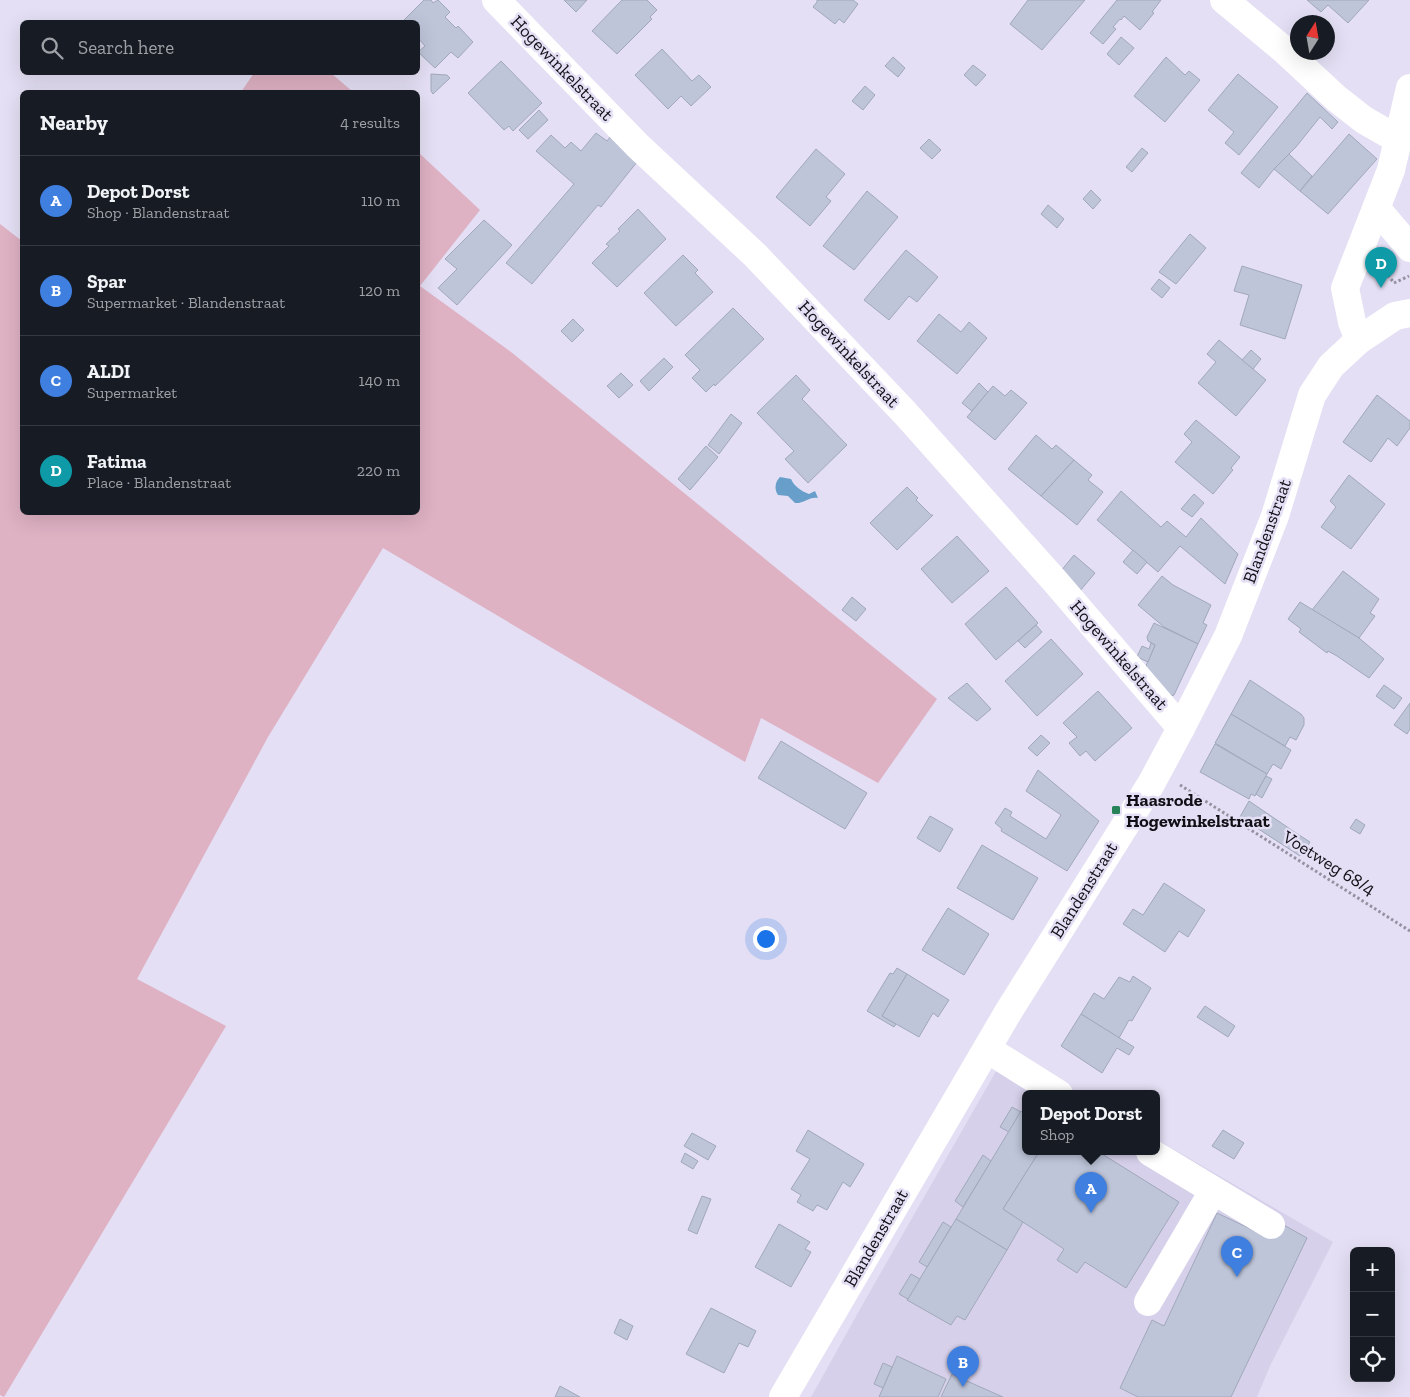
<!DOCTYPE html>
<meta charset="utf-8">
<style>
body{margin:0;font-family:"Zilla Slab",serif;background:#20242c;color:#f1f3f6}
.controls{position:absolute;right:15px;bottom:15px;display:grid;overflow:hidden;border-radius:8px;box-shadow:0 5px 20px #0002}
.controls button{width:45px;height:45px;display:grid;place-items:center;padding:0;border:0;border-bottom:1px solid #363941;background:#171b24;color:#f1f3f6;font:25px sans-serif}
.compass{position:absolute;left:1290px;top:15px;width:45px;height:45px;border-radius:50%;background:#171b24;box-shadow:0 5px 20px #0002;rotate:11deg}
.you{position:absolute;left:765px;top:938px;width:18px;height:18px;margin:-12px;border:4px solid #fff;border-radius:50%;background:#1a73e8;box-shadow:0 0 0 8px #1a73e833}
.badge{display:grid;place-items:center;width:32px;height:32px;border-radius:50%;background:#268258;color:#fff;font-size:16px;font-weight:700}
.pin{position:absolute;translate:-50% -41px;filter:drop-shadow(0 1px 2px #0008)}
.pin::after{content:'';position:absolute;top:26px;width:18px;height:15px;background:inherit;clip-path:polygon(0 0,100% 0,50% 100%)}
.popup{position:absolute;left:1022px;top:1090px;width:138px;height:65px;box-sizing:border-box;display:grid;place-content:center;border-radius:8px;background:#171b24;filter:drop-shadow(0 1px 4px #0005);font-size:16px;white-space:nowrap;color:#9ea1a6}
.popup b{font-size:19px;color:#f1f3f6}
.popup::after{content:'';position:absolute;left:50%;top:100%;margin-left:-10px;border:10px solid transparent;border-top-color:#171b24}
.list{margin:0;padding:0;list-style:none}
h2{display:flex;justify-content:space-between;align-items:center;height:65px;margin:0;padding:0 20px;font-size:21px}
h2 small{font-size:16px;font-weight:400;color:#9ea1a6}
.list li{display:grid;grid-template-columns:32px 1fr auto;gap:15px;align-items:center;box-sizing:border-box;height:90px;padding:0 20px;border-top:1px solid #363941}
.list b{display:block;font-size:19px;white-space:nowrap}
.list p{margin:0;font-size:16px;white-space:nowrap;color:#9ea1a6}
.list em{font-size:16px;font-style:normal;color:#9ea1a6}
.icon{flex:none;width:28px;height:28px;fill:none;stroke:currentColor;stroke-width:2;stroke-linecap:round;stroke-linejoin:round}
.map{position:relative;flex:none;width:1410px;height:1397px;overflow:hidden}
.search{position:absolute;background:#171b24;box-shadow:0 5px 20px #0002;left:20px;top:20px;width:400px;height:55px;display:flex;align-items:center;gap:12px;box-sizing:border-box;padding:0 18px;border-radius:8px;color:#9ea1a6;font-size:19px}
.panel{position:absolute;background:#171b24;box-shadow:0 5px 20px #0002;left:20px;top:90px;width:400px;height:425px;border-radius:8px}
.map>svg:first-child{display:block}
.built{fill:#d7d0eb}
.green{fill:#deb1c3}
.water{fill:#689fca}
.building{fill:#bec5d9;stroke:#a1a8bb}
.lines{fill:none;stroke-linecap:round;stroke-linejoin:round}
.path{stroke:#9591a1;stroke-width:3;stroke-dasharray:2.5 2.5;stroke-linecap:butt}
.minor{stroke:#fff;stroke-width:28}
.poi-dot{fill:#268258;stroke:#e4dff4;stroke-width:2}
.labels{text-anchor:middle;stroke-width:5;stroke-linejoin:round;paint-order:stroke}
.street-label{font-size:18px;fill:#110f16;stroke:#e4dff4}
.poi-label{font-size:18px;font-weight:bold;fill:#110f16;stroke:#e4dff4;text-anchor:start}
</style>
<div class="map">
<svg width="1410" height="1397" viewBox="0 0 1410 1397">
<rect width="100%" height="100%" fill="#e4dff4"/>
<path class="built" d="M1007,1052L1079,1094H1026V1152H1156V1139L1333,1242L1270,1366L1257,1397H811L864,1302Z"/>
<g class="green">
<path d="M254,73H331L353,92H241Z"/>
<path d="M418,152L480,210L420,286L511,352L937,699L878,783L761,718L745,762L383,548L268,737L137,979L226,1026L4,1397L0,1395V224L22,241V512H418Z"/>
</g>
<path class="water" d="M780,477L791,479C794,486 801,491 809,494L815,491L818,498C810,496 803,504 795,503L788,496L778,495C774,489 775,482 780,477Z"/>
<g class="building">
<path d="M424,0H431L433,3L438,0L450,12L445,17L456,28L458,26L473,42L458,58L451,52L435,68L418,52L425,46L418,38V22H402Z"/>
<path d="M564,0H587L576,12Z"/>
<path d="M622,0H647L657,10L650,17L652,19L617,54L592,31Z"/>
<path d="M817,0H853L858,4L844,23L839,19L835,24L813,7L817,2Z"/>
<path d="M1028,0H1085L1042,50L1010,24Z"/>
<path d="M1117,0H1161L1152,12L1154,13L1140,30L1124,16L1121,20L1120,19L1113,27L1116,29L1103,44L1090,33Z"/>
<path d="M1307,0H1369L1348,23L1328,5L1321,12Z"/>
<path d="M1121,37L1134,48L1119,65L1107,54Z"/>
<path d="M662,49L692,81L699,75L711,87L691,106L681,96L668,109L635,75Z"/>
<path d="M893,57L905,68L898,77L885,66Z"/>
<path d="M1166,57L1185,75L1189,71L1200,80L1165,122L1134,96Z"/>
<path d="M501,61L542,103L513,131L509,126L504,130L468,93Z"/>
<path d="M973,65L986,75L976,86L964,75Z"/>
<path d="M431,74L447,75L450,78L433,94L431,91Z"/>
<path d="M1238,74L1278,107L1239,155L1225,143L1234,132L1208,110Z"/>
<path d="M865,86L875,95L863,110L852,101Z"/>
<path d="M1307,93L1338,122L1332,129L1320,117L1296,147L1274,169L1259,188L1241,173Z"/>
<path d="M539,110L548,120L528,139L519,130Z"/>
<path d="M615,131L641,157L601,207L598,205L532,284L506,263L574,184L536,151L551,135L565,148L571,142L581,151L596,133L607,141Z"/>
<path d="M1349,134L1377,159L1328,214L1300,191Z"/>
<path d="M929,139L941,150L932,159L920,148Z"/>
<path d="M1142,148L1148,153L1132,172L1126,167Z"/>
<path d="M816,149L845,174L826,197L831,201L810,226L776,197Z"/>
<path d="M1289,154L1312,176L1300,191L1274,169Z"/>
<path d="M1091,190L1101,200L1093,209L1083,199Z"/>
<path d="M867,191L898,217L854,270L823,246Z"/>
<path d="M1048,205L1064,219L1057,228L1041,214Z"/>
<path d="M638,209L666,239L617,287L592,263L609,246L606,244L620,231L618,229Z"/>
<path d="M484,220L512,245L457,305L438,288L457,269L445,259Z"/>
<path d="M1190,234L1206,248L1176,284L1159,272Z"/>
<path d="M906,250L938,277L917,302L909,296L889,320L864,300Z"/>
<path d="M683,255L698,270L695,273L713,292L676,326L644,293Z"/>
<path d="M1242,266L1302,285L1285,339L1240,325L1249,295L1234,291Z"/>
<path d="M1159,279L1170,288L1162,298L1151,289Z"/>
<path d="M733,308L764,339L715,386L714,384L706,392L692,378L700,370L685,355Z"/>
<path d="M939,314L961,332L969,322L987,338L957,374L917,341Z"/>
<path d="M573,319L584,330L572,342L561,331Z"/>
<path d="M1219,340L1266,380L1236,416L1198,383L1216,362L1207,354Z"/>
<path d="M1251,350L1261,359L1253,369L1242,360Z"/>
<path d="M664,358L673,367L649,391L640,381Z"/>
<path d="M621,373L633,385L619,398L607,386Z"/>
<path d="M796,375L810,390L802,399L847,445L808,483L785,459L794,451L757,413Z"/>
<path d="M979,383L988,392L972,411L962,403Z"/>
<path d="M993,386L1005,396L1011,390L1027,403L995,440L967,417Z"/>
<path d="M1377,395L1410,421V428L1397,446L1388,438L1371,462L1343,442Z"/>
<path d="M731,414L742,423L719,454L708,445Z"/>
<path d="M1196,420L1240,457L1231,468L1233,470L1213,494L1175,462L1192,442L1184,434Z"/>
<path d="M1036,435L1052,449L1056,445L1074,460L1041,496L1008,469Z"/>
<path d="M706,446L718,457L690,490L678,479Z"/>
<path d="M1074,460L1092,475L1088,480L1103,492L1077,525L1041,496Z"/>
<path d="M1349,475L1385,504L1351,549L1321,527L1336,507L1330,501Z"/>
<path d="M907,487L918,498L916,500L931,515H933L897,550L870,523Z"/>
<path d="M1121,491L1161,527L1167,521L1186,537L1201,518L1238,554L1225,584L1180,546L1158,572L1097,520Z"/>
<path d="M1194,494L1204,503L1192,517L1181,509Z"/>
<path d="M957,536L989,571L952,603L921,569Z"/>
<path d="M1133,550L1147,562L1137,574L1123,562Z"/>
<path d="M1074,555L1095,573L1079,592L1060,572Z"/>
<path d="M1343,571L1379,599L1370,613L1375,616L1359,638L1312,610Z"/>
<path d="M1162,576L1173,585L1211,605L1203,623L1207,625L1198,644L1164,627L1138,605Z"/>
<path d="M1006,587L1038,623L996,660L965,624Z"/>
<path d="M852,597L866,609L856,621L842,610Z"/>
<path d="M1300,602L1359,638L1384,659L1369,678L1337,656L1328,651L1327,653L1299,632L1301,629L1288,619Z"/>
<path d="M1154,623L1198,644L1174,695L1171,696L1145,668L1155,645L1148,641L1147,637Z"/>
<path d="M1036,625L1042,632L1025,648L1018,641Z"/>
<path d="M1051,639L1083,674L1037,716L1005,681Z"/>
<path d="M1151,643L1155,645L1148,662L1137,657L1142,646L1149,649Z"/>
<path d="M1250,680L1301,714L1304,718V725L1296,740L1290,737L1285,746L1231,714Z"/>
<path d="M967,683L991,709L977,721L948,698Z"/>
<path d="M1384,685L1402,698L1394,709L1376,696Z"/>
<path d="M1098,691L1132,728L1095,761L1086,751L1080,756L1069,743L1077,737L1063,723Z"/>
<path d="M1410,703V729L1407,734L1394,725Z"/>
<path d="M1231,714L1291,750L1281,769L1273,764L1267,774L1215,743Z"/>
<path d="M1041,735L1050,743L1037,756L1028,748Z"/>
<path d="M781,741L867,793L845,829L758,778Z"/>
<path d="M1215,744L1267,774L1255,796L1251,794L1249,799L1200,772Z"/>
<path d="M1038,770L1099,821L1067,871L1001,831L1002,829L995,823L1005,808L1012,812L1010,816L1046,839L1061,815L1026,791Z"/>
<path d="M1266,776L1272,779L1262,798L1256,794Z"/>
<path d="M1249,801L1296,833L1292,840L1306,848L1300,856L1240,817Z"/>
<path d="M930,816L953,829L940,852L917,838Z"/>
<path d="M1356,819L1365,825L1360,834L1350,828Z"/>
<path d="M1296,833L1310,842L1306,848L1292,840Z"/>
<path d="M982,845L1038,878L1013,920L957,888Z"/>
<path d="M1164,883L1205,910L1188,937L1179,931L1165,952L1123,924L1133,909L1143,915Z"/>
<path d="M948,908L989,934L964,975L922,950Z"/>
<path d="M897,968L907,974L882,1016L896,1024L894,1027L867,1011L890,973L893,974Z"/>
<path d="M907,974L949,1000L938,1017L933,1013L919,1037L882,1016Z"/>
<path d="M1133,976L1151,988L1132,1021L1129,1020L1119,1038L1081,1014L1094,993L1104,999L1119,977L1130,982Z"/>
<path d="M1205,1006L1235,1026L1228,1037L1197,1017Z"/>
<path d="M1081,1014L1134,1047L1129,1055L1117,1048L1102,1073L1061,1046Z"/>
<path d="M1012,1107L1021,1112L1009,1132L1000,1127Z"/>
<path d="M1021,1111L1026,1114V1152H1039L1003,1209L1023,1222L1007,1250L956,1219Z"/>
<path d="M808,1130L864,1164L850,1187L843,1182L827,1210L817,1205L813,1211L797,1202L801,1195L791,1189L810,1159L796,1151Z"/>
<path d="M1223,1130L1244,1143L1234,1159L1212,1146Z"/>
<path d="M692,1133L716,1146L708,1160L684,1146Z"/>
<path d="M1039,1152H1099L1179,1202L1126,1288L1085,1262L1077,1273L1057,1260L1064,1249L1003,1209Z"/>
<path d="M685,1153L698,1161L693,1169L681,1162Z"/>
<path d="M983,1155L991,1161L963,1207L955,1201Z"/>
<path d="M702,1196L711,1199L697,1234L688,1230Z"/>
<path d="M1217,1213L1272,1239L1282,1224L1307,1238L1231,1397H1138L1120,1388L1152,1320L1164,1326Z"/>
<path d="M956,1219L1007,1250L965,1320L957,1316L951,1325L907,1300Z"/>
<path d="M943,1222L951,1227L927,1267L919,1262Z"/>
<path d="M779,1224L810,1242L805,1249L811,1252L791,1287L755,1267Z"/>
<path d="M911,1274L920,1279L908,1299L899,1294Z"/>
<path d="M711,1308L756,1331L748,1347L739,1343L724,1373L686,1354Z"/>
<path d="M620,1319L633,1326L627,1340L614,1333Z"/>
<path d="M897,1356L946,1379L938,1397H879Z"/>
<path d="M883,1363L892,1367L883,1388L874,1384Z"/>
<path d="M952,1374L960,1378L1003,1397H941Z"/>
<path d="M560,1386L580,1397H555Z"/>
</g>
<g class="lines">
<g class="path">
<path d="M1382,267L1394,283L1409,276"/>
<path d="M1180,785L1410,931"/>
</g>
<g class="minor">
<path d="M496,0L638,146L755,255L905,413L1054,580L1181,728"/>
<path d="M1224,0L1283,49L1336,98L1364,120L1399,140"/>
<path d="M1377,209L1410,248"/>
<path d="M1359,340L1352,322L1345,288L1391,170L1410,88"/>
<path d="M987,1049L1059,1094"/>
<path d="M1150,1152L1271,1225"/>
<path d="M1148,1302L1213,1191"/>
<path d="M783,1397L1007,1014L1151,784L1181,728L1228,636L1275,516L1312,395L1331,366L1359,340L1395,316L1410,313"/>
</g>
</g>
<rect class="poi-dot" x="1111" y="805" width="10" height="10" rx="2.5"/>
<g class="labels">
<g class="street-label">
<text transform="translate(562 68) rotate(46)" y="6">Hogewinkelstraat</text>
<text transform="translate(849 354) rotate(47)" y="6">Hogewinkelstraat</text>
<text transform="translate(1267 531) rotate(-70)" y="6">Blandenstraat</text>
<text transform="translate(1119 655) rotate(49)" y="6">Hogewinkelstraat</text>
<text transform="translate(1329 863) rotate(32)" y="6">Voetweg 68/4</text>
<text transform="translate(1084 890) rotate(-58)" y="6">Blandenstraat</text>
<text transform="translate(876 1238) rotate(-60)" y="6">Blandenstraat</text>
</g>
<g class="poi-label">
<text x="1126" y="806">Haasrode<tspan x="1126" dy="21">Hogewinkelstraat</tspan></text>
</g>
</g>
</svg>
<div class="controls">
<button>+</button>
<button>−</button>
<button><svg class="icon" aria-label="locate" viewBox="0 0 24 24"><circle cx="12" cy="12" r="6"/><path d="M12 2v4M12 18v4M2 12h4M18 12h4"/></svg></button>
</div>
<svg class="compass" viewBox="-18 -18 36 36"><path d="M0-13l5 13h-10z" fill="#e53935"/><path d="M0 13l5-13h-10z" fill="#9ea1a6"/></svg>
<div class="you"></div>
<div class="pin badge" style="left:1091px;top:1213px;background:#3f7fe0">A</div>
<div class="popup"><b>Depot Dorst</b>Shop</div>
<div class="pin badge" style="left:963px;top:1387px;background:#3f7fe0">B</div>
<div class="pin badge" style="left:1237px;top:1277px;background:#3f7fe0">C</div>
<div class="pin badge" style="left:1381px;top:288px;background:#0f9aa8">D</div>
<div class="search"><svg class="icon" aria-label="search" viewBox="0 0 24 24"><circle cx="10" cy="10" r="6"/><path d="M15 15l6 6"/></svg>Search here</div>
<section class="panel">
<h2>Nearby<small>4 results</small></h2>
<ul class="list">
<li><span class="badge" style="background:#3f7fe0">A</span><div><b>Depot Dorst</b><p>Shop · Blandenstraat</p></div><em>110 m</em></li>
<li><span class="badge" style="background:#3f7fe0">B</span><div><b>Spar</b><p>Supermarket · Blandenstraat</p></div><em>120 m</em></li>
<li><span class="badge" style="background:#3f7fe0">C</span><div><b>ALDI</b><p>Supermarket</p></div><em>140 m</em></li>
<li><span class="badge" style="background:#0f9aa8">D</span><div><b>Fatima</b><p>Place · Blandenstraat</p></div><em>220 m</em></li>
</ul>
</section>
</div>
